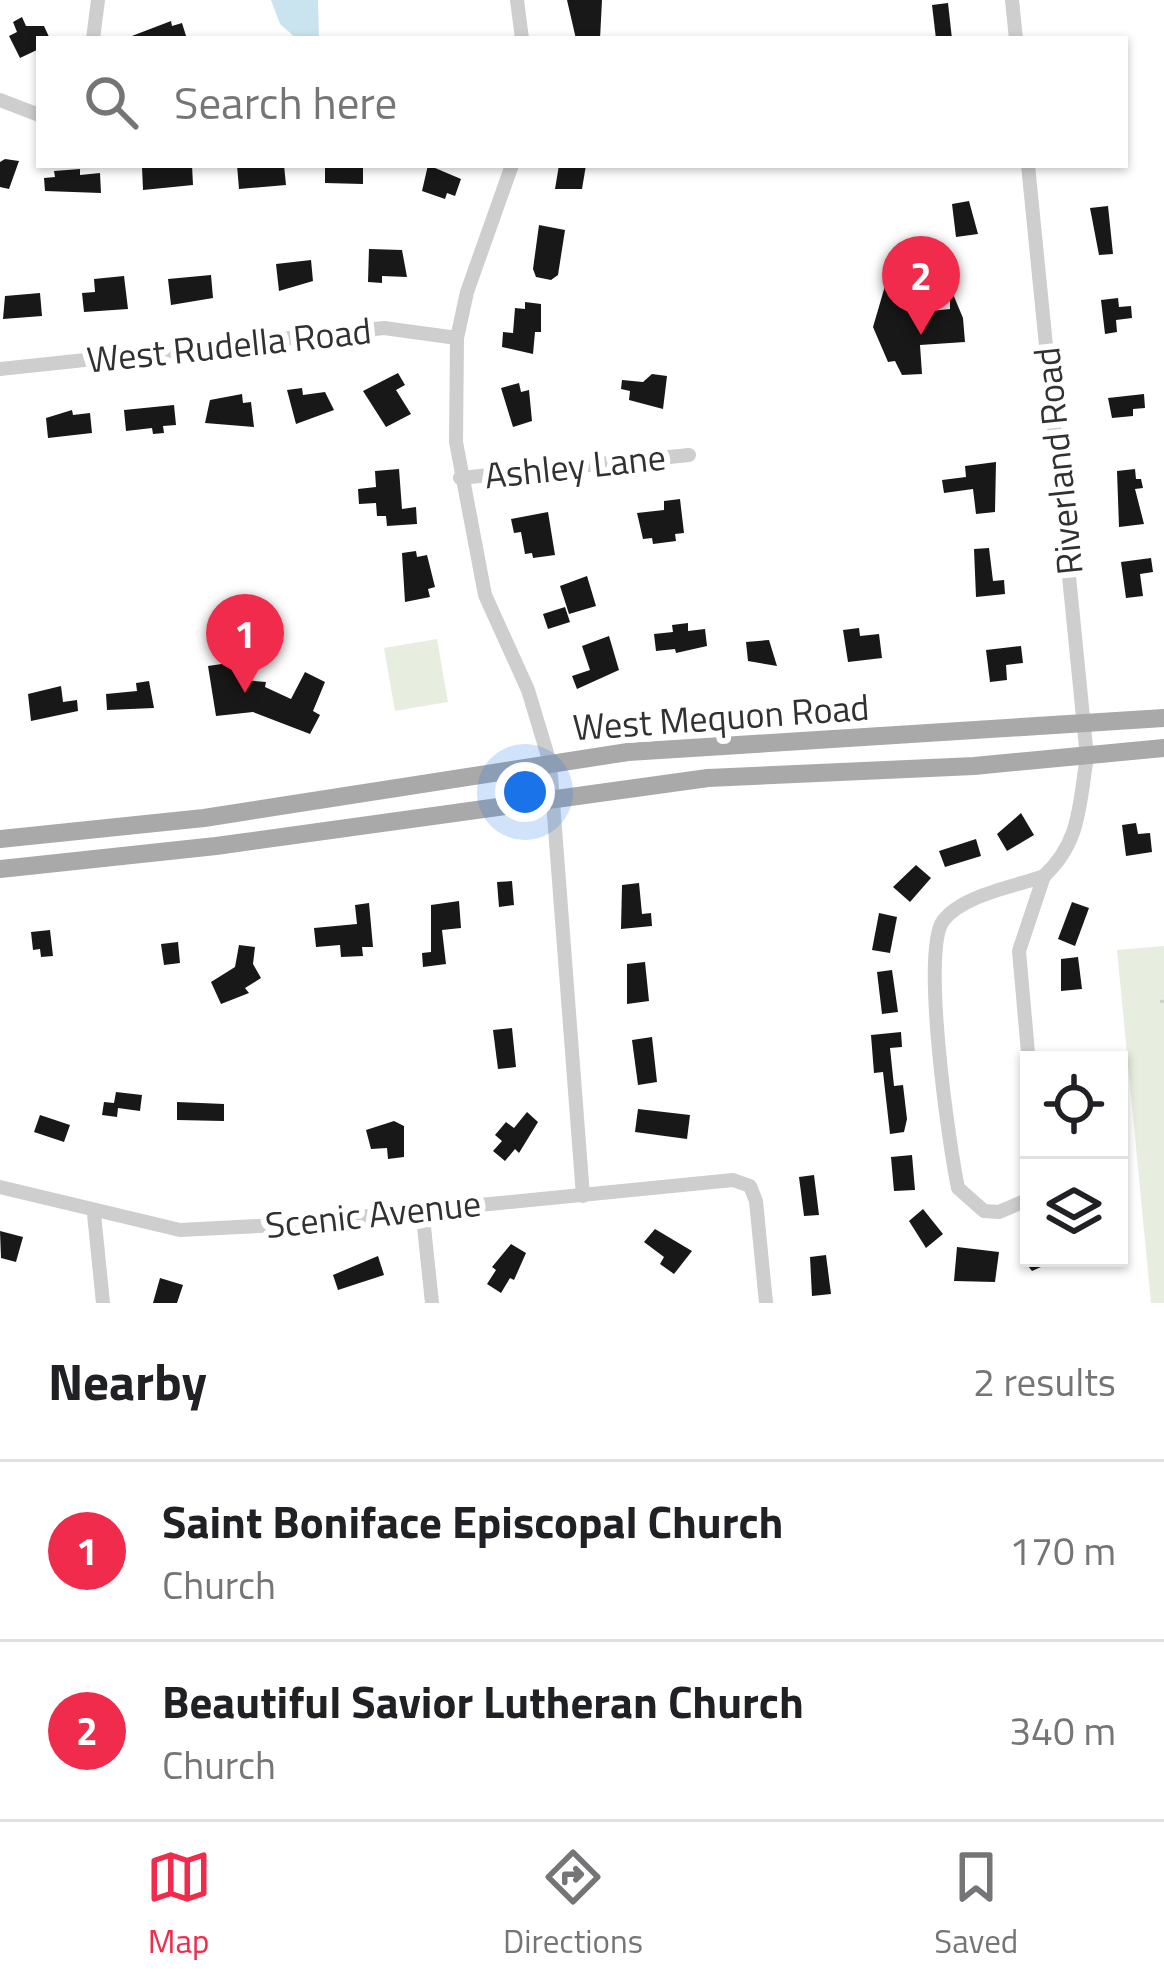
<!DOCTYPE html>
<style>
body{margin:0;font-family:"Titillium Web",sans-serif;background:#f6f6f6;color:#202124}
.controls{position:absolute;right:36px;bottom:36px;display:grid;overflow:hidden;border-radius:0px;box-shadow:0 3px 9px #0004}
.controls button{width:108px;height:108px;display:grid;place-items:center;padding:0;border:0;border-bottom:3px solid #e0e0e0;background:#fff;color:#202124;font:60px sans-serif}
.you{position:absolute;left:525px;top:792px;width:42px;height:42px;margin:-30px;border:9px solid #fff;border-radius:50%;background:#1a73e8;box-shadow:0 0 0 18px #1a73e833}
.badge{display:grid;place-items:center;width:78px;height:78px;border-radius:50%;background:#f02b4b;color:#fff;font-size:39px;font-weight:700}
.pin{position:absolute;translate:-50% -99px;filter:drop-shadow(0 3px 6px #0008)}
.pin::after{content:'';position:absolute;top:63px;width:42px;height:36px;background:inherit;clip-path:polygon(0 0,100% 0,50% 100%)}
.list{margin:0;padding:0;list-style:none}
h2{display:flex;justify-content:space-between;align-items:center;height:156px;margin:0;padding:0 48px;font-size:51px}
h2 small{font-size:39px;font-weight:400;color:#757577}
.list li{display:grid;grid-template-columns:78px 1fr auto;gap:36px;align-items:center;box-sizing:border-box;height:180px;padding:0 48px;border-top:3px solid #e0e0e0}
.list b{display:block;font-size:45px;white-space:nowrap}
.list p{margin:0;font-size:39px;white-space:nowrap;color:#757577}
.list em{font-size:39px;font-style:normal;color:#757577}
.icon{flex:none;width:66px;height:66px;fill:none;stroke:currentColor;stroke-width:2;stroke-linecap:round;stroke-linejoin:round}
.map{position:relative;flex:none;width:1164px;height:1303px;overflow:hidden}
.search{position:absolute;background:#fff;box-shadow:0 3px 9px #0004;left:36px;right:36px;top:36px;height:132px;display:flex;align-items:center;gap:30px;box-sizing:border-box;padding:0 42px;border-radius:0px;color:#757577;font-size:45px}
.sheet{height:516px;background:#fff}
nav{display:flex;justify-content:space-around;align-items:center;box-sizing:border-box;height:168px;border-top:3px solid #e0e0e0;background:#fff;font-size:33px;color:#757577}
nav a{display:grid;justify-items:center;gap:6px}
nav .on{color:#f02b4b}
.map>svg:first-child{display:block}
.green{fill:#e8eedf}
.water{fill:#cae4ef}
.building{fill:#181818}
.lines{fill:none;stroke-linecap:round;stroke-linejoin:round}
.path{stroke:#cecece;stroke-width:3;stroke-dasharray:6 6;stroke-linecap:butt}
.minor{stroke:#cecece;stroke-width:14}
.major{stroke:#a9a9a9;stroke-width:18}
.labels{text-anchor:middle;stroke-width:12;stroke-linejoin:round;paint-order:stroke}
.street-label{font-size:36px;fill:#313131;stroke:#fff}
</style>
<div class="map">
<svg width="1164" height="1303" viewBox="0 0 1164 1303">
<rect width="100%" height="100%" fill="#fff"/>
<g class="green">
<path d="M437,639L448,702L395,711L384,648Z"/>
<path d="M1164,946V1303H1151L1117,950Z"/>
</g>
<path class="water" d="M271,0H318L319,36L297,39L280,24Z"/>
<g class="building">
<path d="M567,0H602L600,39H576Z"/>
<path d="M948,3L952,39H936L932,5Z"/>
<path d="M22,17L26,26H44L50,39H39V49L20,58L9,36L17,32L13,22Z"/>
<path d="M171,21L172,26L182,23L187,39H124Z"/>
<path d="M5,159L19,161L9,189L0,187V162Z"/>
<path d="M192,165L193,185L143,190L142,167Z"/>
<path d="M237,165H284L286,185L239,189Z"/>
<path d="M325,165H363V184L325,183Z"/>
<path d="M428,165L461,179L455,196L447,193L445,199L422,191Z"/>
<path d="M559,165H586L582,189H555Z"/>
<path d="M80,169V175L100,173L101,193L45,191L44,178L55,177L54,171Z"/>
<path d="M969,201L978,234L956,237L952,204Z"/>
<path d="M1108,206L1113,254L1099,255L1090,208Z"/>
<path d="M539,225L565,230L558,275L551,280L536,277L533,269Z"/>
<path d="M369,249L402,250L407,277L382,276V283L368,282Z"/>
<path d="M311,260L313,281L279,291L276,264Z"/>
<path d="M211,275L213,298L171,305L168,279Z"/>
<path d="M124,276L128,309L84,312L82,293L95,292L94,279Z"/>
<path d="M913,283L911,313L950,309V287L963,318L965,342L920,345L922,374L902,375L895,361L888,362L873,327L885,286Z"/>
<path d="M40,293L42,316L3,319L5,296Z"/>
<path d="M1118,298L1119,307L1131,306L1132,318L1116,320L1117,332L1105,334L1101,300Z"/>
<path d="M525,302L541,304V332H535L533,354L502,347L503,332L513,333L515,308L525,309Z"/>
<path d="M398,373L405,385L396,390L411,414L386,427L363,391Z"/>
<path d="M652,374L667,376L663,409L629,400L630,391L621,389L622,380L643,382Z"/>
<path d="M519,383L521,392L529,390L532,421L513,427L501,388Z"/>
<path d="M302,388L303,395L325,392L334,410L296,424L287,390Z"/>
<path d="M242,394L243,403L251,402L254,427L205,423L210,400Z"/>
<path d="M1144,394L1145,408L1133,409V416L1112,418L1108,398Z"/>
<path d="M174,405L176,425L163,426L164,433L153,434L152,428L126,431L124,410Z"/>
<path d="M72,410L73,415L90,413L92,433L48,438L46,418Z"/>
<path d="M996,462L995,512L976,514L973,489L944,493L942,480L966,477L965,466Z"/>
<path d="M399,469L402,509L416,507L417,524L387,526L386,516H377L376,503L359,504L358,489L376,487L375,471Z"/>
<path d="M1135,469L1136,479H1141L1143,488L1135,489L1144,524L1119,527L1117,471Z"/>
<path d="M680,499L684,533L675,534L676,541L653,544L652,538L643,539L637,513L664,510V501Z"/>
<path d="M548,512L555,555L533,558L532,553L525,554L521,532L514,533L511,519Z"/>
<path d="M989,548L993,581L1004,580L1005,594L976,597L974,549Z"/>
<path d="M416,551L417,557L427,555L435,587L428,589L430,597L405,602L402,553Z"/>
<path d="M1151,558L1153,572L1140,574L1143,596L1126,598L1121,562Z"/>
<path d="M587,576L596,606L569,614L560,586Z"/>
<path d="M565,607L570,622L548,629L543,614Z"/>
<path d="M688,623V631L705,629L707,646L676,653L675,649L656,651L654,634L673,632L672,625Z"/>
<path d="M859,628L860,636L879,634L882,658L848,662L843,630Z"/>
<path d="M609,636L619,670L577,689L572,676L590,670L582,646Z"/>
<path d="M769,640L777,666L748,661L746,642Z"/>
<path d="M1021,646L1023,663L1006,665L1007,680L990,682L986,650Z"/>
<path d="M242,661L244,680L266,682L265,687L291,699L305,672L325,682L313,711L320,715L310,734L253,712L216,716L208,666Z"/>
<path d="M149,681L154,708L107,710L106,694L137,691L136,683Z"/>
<path d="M61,686L63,702L77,700L78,711L31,721L28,694Z"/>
<path d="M1021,813L1034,835L1007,851L997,834Z"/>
<path d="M1136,823L1138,834L1150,833L1152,852L1126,856L1122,825Z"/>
<path d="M976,839L981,856L945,867L939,851Z"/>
<path d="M916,865L931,878L910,902L893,887Z"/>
<path d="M512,881L514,905L499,907L497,882Z"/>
<path d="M639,883L642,914L651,913L652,926L621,929L622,885Z"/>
<path d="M459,901L461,928L442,930L446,964L423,967L422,953L431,952V905Z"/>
<path d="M1072,902L1089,908L1075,946L1058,939Z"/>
<path d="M369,903L373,947H362L363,956L341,957L340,945L316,947L314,928L357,924L355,905Z"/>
<path d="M879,913L897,917L890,953L872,950Z"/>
<path d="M50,930L53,956L41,957L40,949L33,950L31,932Z"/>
<path d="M178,942L180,963L164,965L161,944Z"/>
<path d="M239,945L255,947L253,964L261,978L245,988L249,993L221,1004L211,982L235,967Z"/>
<path d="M1078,957L1082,989L1061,991V959Z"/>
<path d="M645,962L649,1001L627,1004V964Z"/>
<path d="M892,970L898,1012L882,1014L877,972Z"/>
<path d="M512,1028L516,1067L498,1069L493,1030Z"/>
<path d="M901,1032L902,1047L890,1048L894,1086L903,1085L907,1119L904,1132L890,1134L883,1072L874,1073L871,1035Z"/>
<path d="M652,1037L657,1082L638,1085L632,1040Z"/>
<path d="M116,1092L142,1095L140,1111L118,1108L117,1117L102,1115L104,1102L114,1103Z"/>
<path d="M177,1102L224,1104V1121L177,1120Z"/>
<path d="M638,1109L690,1115L687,1139L635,1132Z"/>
<path d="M527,1112L538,1122L519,1153L515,1149L505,1161L493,1151L502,1141L495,1135L506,1122L514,1128Z"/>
<path d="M40,1115L70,1125L64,1142L34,1132Z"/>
<path d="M394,1121L404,1126V1157L388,1159L387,1148L371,1149L366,1130Z"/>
<path d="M912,1155L915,1190L894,1191L891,1157Z"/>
<path d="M814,1175L819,1215L804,1216L799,1177Z"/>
<path d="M923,1209L943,1234L926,1248L909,1221Z"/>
<path d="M655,1229L692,1251L674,1274L660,1264L664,1257L644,1242Z"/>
<path d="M0,1231L23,1237L16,1262L1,1258Z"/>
<path d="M511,1244L526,1253L514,1280L510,1278L501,1293L487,1284L496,1270L492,1267Z"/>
<path d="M957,1247L999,1252L995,1282L954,1281Z"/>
<path d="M826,1255L831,1294L812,1296L810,1257Z"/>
<path d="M378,1256L384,1275L338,1290L333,1275Z"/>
<path d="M1022,1258H1061L1032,1271Z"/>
<path d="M160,1278L183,1285L177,1303H153Z"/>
</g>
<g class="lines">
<path class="path" d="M1160,1002L1164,1001"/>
<g class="minor">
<path d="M517,0L522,39"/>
<path d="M1012,0L1016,39"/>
<path d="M93,39L98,0"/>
<path d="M0,100L39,115"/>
<path d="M512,165L467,292L457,338L456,442L485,595L528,690L550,763L583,1196"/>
<path d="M1028,165L1087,757C1079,804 1081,842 1044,876"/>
<path d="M0,369L384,328L457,338"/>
<path d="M460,478L689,455"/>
<path d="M1029,1064L1019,951L1044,876C1014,887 962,895 943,921C921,951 949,1145 958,1188L984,1211L999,1212L1029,1199"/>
<path d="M0,1187L180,1230L278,1225L733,1180L750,1186L756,1201L766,1303"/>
<path d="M422,1208L432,1303"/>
<path d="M94,1214L103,1303"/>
</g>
<g class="major">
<path d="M0,839L204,818L628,752L1164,718"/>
<path d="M0,869L216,846L708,778L974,766L1164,748"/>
</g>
</g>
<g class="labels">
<g class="street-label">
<text transform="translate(229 345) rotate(-6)" y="13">West Rudella Road</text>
<text transform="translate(1058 461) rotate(-96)" y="13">Riverland Road</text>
<text transform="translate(575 466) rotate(-6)" y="13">Ashley Lane</text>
<text transform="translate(721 717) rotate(-4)" y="13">West Mequon Road</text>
<text transform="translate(373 1214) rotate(-6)" y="13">Scenic Avenue</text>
</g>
</g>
</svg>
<div class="controls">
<button><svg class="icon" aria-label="locate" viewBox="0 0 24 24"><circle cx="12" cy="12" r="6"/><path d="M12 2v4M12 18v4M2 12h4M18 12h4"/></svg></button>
<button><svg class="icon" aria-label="layers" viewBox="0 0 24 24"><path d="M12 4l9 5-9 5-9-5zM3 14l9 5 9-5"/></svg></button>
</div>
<div class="you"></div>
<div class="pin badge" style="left:245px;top:693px">1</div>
<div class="pin badge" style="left:921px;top:335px">2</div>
<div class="search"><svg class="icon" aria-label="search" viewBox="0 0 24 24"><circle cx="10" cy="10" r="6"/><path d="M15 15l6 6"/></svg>Search here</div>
</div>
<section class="sheet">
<h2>Nearby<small>2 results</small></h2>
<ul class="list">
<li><span class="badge">1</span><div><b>Saint Boniface Episcopal Church</b><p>Church</p></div><em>170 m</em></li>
<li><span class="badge">2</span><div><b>Beautiful Savior Lutheran Church</b><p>Church</p></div><em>340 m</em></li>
</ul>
</section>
<nav>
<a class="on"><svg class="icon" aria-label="map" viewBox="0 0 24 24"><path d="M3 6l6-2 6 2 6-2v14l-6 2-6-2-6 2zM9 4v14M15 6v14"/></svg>Map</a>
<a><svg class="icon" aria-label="directions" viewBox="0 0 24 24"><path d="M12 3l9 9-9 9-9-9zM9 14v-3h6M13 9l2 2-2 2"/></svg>Directions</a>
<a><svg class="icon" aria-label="saved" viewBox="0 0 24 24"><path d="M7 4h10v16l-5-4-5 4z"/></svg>Saved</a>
</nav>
